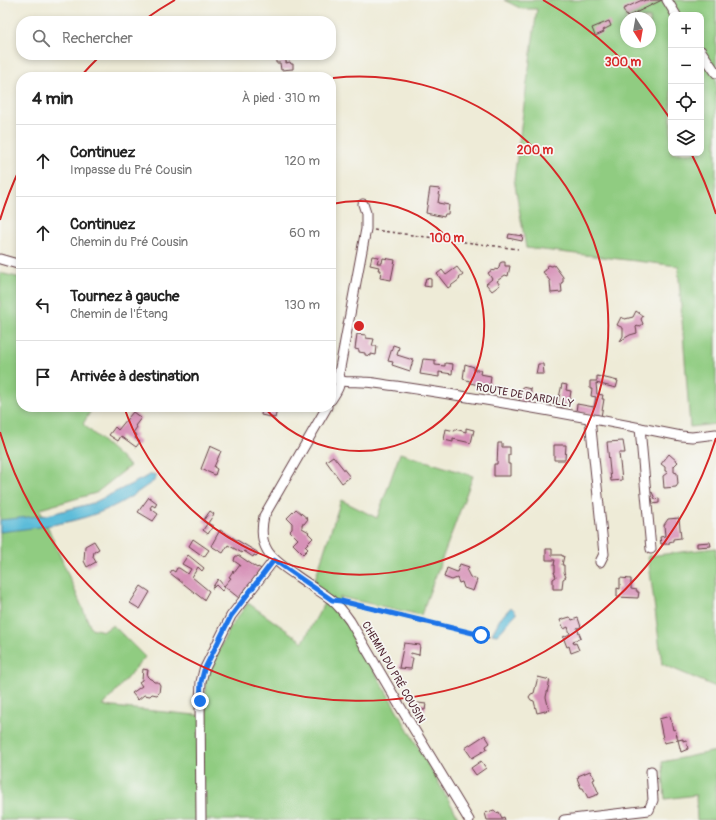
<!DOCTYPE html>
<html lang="fr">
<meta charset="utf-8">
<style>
body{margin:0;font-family:Pangolin,sans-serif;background:#f2f2f2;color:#222}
.controls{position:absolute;right:12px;top:12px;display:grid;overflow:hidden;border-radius:8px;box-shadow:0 2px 6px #0003}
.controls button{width:36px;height:36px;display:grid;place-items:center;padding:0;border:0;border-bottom:1px solid #e0e0e0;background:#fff;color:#222;font:20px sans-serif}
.compass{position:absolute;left:620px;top:12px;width:36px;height:36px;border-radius:50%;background:#fff;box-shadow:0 2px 6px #0003;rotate:169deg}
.stop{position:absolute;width:12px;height:12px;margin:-9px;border:3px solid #1a73e8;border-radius:50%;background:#fff}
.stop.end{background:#1a73e8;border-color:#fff;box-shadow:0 1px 4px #0008}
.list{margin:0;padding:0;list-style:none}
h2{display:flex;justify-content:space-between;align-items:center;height:52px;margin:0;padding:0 16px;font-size:17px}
h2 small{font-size:13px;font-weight:400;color:#767676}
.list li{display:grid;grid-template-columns:26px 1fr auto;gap:12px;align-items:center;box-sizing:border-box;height:72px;padding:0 16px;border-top:1px solid #e0e0e0}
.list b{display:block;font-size:15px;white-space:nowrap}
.list p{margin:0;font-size:13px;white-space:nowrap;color:#767676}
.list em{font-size:13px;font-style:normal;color:#767676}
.icon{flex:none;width:22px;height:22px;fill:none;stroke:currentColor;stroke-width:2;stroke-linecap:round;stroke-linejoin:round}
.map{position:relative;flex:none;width:716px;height:820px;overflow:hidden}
.search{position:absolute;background:#fff;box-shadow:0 2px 6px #0003;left:16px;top:16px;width:320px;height:44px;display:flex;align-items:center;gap:10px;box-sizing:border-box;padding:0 14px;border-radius:16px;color:#767676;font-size:15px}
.panel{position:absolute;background:#fff;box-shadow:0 2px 6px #0003;left:16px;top:72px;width:320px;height:340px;border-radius:16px}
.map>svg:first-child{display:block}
.green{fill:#90cc81;stroke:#6d7656;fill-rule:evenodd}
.water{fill:#5bbcd9;stroke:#526e82}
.building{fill:#d792b8}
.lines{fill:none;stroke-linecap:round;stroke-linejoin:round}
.minor-casing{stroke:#633e45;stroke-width:11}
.path{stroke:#633e45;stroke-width:1.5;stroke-dasharray:3 3;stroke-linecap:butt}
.minor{stroke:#fff;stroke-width:9}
.route{stroke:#1a73e8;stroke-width:5}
.ring{fill:none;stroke:#d62828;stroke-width:2}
.labels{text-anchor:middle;stroke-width:3.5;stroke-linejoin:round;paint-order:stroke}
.street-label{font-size:11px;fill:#4a1f2b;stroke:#f6f6f2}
.centre{fill:#d62828;stroke:#f6f6f2;stroke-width:2}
.ring-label{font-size:12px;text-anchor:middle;font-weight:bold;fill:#d62828;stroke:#f6f6f2;stroke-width:3.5;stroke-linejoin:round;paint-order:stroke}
</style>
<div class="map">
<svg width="716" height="820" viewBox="0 0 716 820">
<rect width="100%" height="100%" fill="#f6f6f2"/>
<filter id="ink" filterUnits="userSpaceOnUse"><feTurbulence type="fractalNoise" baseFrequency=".025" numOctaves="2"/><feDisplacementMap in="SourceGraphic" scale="8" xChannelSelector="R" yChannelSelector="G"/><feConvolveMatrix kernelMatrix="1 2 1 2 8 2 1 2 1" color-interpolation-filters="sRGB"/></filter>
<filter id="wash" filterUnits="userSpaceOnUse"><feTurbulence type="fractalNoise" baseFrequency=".012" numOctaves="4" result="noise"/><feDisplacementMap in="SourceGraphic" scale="16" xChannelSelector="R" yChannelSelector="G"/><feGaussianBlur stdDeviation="0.9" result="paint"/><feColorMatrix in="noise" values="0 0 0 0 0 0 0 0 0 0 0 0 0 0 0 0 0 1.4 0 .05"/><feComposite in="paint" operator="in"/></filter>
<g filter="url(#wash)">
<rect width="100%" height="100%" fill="#eeebd7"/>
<g class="green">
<path d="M504,0H716V424L690,427L678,266L526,248L514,179L537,9H522ZM671,15H701V153H671ZM626,18H650V42H626Z"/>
<path d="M0,273L21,278V407H93L83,424L130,466L96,493L40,509L91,628L104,631L113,625L145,657L103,706L206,716L205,681L229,629L248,603L303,642L328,596L314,582L341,500L377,518L400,453L473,476L421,615L340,597L342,615L460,820H0Z"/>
<path d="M716,548V687L662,664L648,556Z"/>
<path d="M716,751V820H697L696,795L665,799L662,762Z"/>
</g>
<g class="water">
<path d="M152,474L156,475L154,481C143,488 132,497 120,503C83,523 41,527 0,532V520L47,515L93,503Z"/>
<path d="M511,607L516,612V614C509,620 505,628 497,635L492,634L500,619Z"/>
</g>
<g id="blocks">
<g class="building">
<path d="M642,0L643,1L646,0H662L627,17L623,9Z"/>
<path d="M609,21L611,26L603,30L604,32L595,36L592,28Z"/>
<path d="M276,57H286V63L290,62L291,64H293V69L281,70L280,63H276Z"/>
<path d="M430,188L440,189L438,203L449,205L448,214H445L444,217L426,213Z"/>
<path d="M509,234L523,236L522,241L508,238Z"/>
<path d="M372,256L379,257L377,263H382L383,258L395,260L391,280L380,278L381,270H378L379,267L370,265Z"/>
<path d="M502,262H505V266H510L508,276L505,275L497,281L500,285L492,291L486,284L492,279L488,273L492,270L493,271L496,269L497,270L499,268L500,263Z"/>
<path d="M547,265L552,266L554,265L563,277V282L561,283L562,292L551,293L550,281L543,272L546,270Z"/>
<path d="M457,267L463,275L459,278L460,279L448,288L437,274L442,270L446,275Z"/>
<path d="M426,278L431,279V287L424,286Z"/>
<path d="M636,311L643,316L641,319L643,324L639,327L637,326L636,327L637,333L630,335L620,341L623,336V328L617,325L621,317L625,319L633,317Z"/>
<path d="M357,334L366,335V338L374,339L372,346H377L376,355L371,354V356L365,355V353L359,352V350L355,349Z"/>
<path d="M393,345L399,347L397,355L413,360L410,371L392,365L393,362L388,361Z"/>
<path d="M423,359L435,360V365L445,366V363L453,364L452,374L439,372V377L420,374Z"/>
<path d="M465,364L474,367V370H481L480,374L491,376L490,385L484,384L483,386L470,383V381L463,379Z"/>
<path d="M538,364H543L544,374H536Z"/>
<path d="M597,376L618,381L616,388L596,383L597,394L603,395L602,399H604L601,417L576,412L577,404L594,407L596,397L591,396L592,389H590V381H597Z"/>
<path d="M562,384L567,385L566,390L571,391L569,404H563V408L557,407Z"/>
<path d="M522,387L531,389L530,404L519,402Z"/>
<path d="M262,407H270L269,409L277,410L275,418L261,415Z"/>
<path d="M133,412L141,418L135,426L137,427L133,433L137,435L135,438L140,442L136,447L121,436L118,441L109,435L115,427L118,430Z"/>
<path d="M466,428L474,430L471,443L453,439V442L444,440L446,429L455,431V429L466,432Z"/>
<path d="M623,441L625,453H619L622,480L611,481L607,442Z"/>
<path d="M498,443H502V447H510V455H508V464H510V476H494V464H497Z"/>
<path d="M554,445H566L565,460H554Z"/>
<path d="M210,446L221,451L214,467L217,469L215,475L201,469Z"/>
<path d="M669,454L678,462L674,466V472L677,473L678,484L676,487L664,488L663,476L667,473L666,471H665V467L661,464Z"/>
<path d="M333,456L350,477L342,483L326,461Z"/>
<path d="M652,492L655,499L659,498V503L653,504L652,498L649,499L648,494Z"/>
<path d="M149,497L157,503L155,507L152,505L150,508L158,514L153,521L138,512Z"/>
<path d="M296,509L308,519L304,524H302V528L309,532L308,533L313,538L305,546L308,549L303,554L293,544L298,539L290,531L292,529V523L287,518Z"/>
<path d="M210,511L214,514L208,523L213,526L208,534L203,530L207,524L203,521Z"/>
<path d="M679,518L681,538L673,539V541L669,542V544H661L660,537L665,536L664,525L668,519Z"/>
<path d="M220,530L257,552L258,554L256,556L254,555L253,557L244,551L242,553L228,545L223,553L211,546Z"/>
<path d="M193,539L209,550L204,557L189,546Z"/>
<path d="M94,541L99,549L94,552L93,557L96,562L87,567L84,561L85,546Z"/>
<path d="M710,542L711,546L697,547V543Z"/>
<path d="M546,549H552V555H562V556H564L562,565H564V572L566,577L563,579L562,589H553V579L556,577L554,572H555V565H554L555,560H546Z"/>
<path d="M188,555L204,568L202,571L198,567L192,577L209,591L204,600L170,573L172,570L175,572L177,568H179L188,574L191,569L182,564Z"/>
<path d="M238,555L257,568L258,567L261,569L239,598L225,587L222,591L216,585L213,588H212L218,579L224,586L231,578L229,577L233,571L234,573L240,565L234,561L235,557Z"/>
<path d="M460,564L469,567L467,571L470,577L477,580L473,591L464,588L462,582L459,583L457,578L452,580L444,577L447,568L457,572Z"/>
<path d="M620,578L631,579V589L637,590V592H639L638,598L617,597V588L620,589Z"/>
<path d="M141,586L150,592L140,609L130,603Z"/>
<path d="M570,617L572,620L578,618L581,627L577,628L581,638L573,641L574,644L576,643L579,650L571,653L569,646L567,647L563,637L570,634L568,627L564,629L560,620Z"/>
<path d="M404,643L420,645L419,655L411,653L410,658H413L411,669L399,668Z"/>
<path d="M143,669L148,670L147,676L150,679H151L154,682H158L160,685L159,693L157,695L152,694L150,696L144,695L138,700L132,693L142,686L139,682L142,680Z"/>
<path d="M538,677L550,680L546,697L549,710L537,713L534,701L531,700L529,697L531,694L534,693Z"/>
<path d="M418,703L426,704L425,710L417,709Z"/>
<path d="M670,716L673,730L675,729L678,740L664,743L659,719Z"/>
<path d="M485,735L490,743L486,746L487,749L472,758L465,748Z"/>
<path d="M683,739V741L686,740L688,749L681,752L678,740Z"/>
<path d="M481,761L486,768L476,775L471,768Z"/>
<path d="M590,771L595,779L593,780L599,794L588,798L583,788H581L577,778L579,777L578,776Z"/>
<path d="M494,810L496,813L499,812L502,818L504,817L505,820H487L485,813Z"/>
</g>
</g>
</g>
<g filter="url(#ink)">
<use href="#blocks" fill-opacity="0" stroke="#633e45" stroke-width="1"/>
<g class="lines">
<g class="minor-casing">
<g id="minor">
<path d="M667,0L676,15"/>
<path d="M701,51L716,73"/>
<path d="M0,259L21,265"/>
<path d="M331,376C341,384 351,381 363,382C374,382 385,385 396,386C492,400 587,417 681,436L692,437L716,434"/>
<path d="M331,400C337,391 342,384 339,373L366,229V213L363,204"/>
<path d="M327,407L264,516C257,547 270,558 294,574C306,583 320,591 332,600C339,606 345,614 350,621L398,703L469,820"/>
<path d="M590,419L604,554L600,562"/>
<path d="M640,428L651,549"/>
<path d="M201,820L200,701L201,682L204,670L231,616L274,560"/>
<path d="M564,820L649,810L653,800L651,771"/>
</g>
</g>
<g class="path">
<path d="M374,230L518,249"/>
<path d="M348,603L481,635L489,639"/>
</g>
<use href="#minor" class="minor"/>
</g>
</g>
<g class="lines" filter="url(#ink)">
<path class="route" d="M200,701L201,682L204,670L231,616L274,560L332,600L341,601L481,635"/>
</g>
<g class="ring">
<path d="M332 204A125 125 0 1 1 264 407"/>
<path d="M333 78A249 249 0 1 1 124 407"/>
<path d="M716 438A374 374 0 0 1 0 432M0 220A374 374 0 0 1 20 168M81 76A374 374 0 0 1 99 57M144 20A374 374 0 0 1 175 0M543 0A374 374 0 0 1 671 120M691 153A374 374 0 0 1 716 214"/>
</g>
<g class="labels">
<g class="street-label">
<text transform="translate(525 395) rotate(10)" y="4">ROUTE DE DARDILLY</text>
<text transform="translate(394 672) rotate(60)" y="4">CHEMIN DU PRÉ COUSIN</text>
</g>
</g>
<circle cx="359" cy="326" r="6" class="centre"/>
<g class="ring-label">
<text x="623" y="66">300 m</text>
<text x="535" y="154">200 m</text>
<text x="447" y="242">100 m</text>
</g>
</svg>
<div class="controls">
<button>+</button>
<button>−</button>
<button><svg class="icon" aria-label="locate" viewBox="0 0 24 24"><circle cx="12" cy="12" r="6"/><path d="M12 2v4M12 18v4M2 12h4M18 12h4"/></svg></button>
<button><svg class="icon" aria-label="layers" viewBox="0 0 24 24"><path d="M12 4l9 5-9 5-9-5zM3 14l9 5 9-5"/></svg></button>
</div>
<svg class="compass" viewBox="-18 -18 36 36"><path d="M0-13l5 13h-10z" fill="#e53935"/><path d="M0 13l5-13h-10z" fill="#767676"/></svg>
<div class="stop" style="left:481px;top:635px"></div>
<div class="stop end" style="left:200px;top:701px"></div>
<div class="search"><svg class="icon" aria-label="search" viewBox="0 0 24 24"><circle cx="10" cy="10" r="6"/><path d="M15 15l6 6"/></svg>Rechercher</div>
<section class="panel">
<h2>4 min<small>À pied · 310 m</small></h2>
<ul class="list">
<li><svg class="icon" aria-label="ahead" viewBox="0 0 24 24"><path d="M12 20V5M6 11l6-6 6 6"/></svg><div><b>Continuez</b><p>Impasse du Pré Cousin</p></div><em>120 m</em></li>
<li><svg class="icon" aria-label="ahead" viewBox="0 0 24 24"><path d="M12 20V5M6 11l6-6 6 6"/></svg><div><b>Continuez</b><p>Chemin du Pré Cousin</p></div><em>60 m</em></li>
<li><svg class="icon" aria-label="left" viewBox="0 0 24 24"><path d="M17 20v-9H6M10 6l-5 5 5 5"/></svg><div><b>Tournez à gauche</b><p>Chemin de l'Étang</p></div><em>130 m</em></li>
<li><svg class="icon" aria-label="arrive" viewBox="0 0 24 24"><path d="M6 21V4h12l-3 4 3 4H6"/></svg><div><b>Arrivée à destination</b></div></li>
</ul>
</section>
</div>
